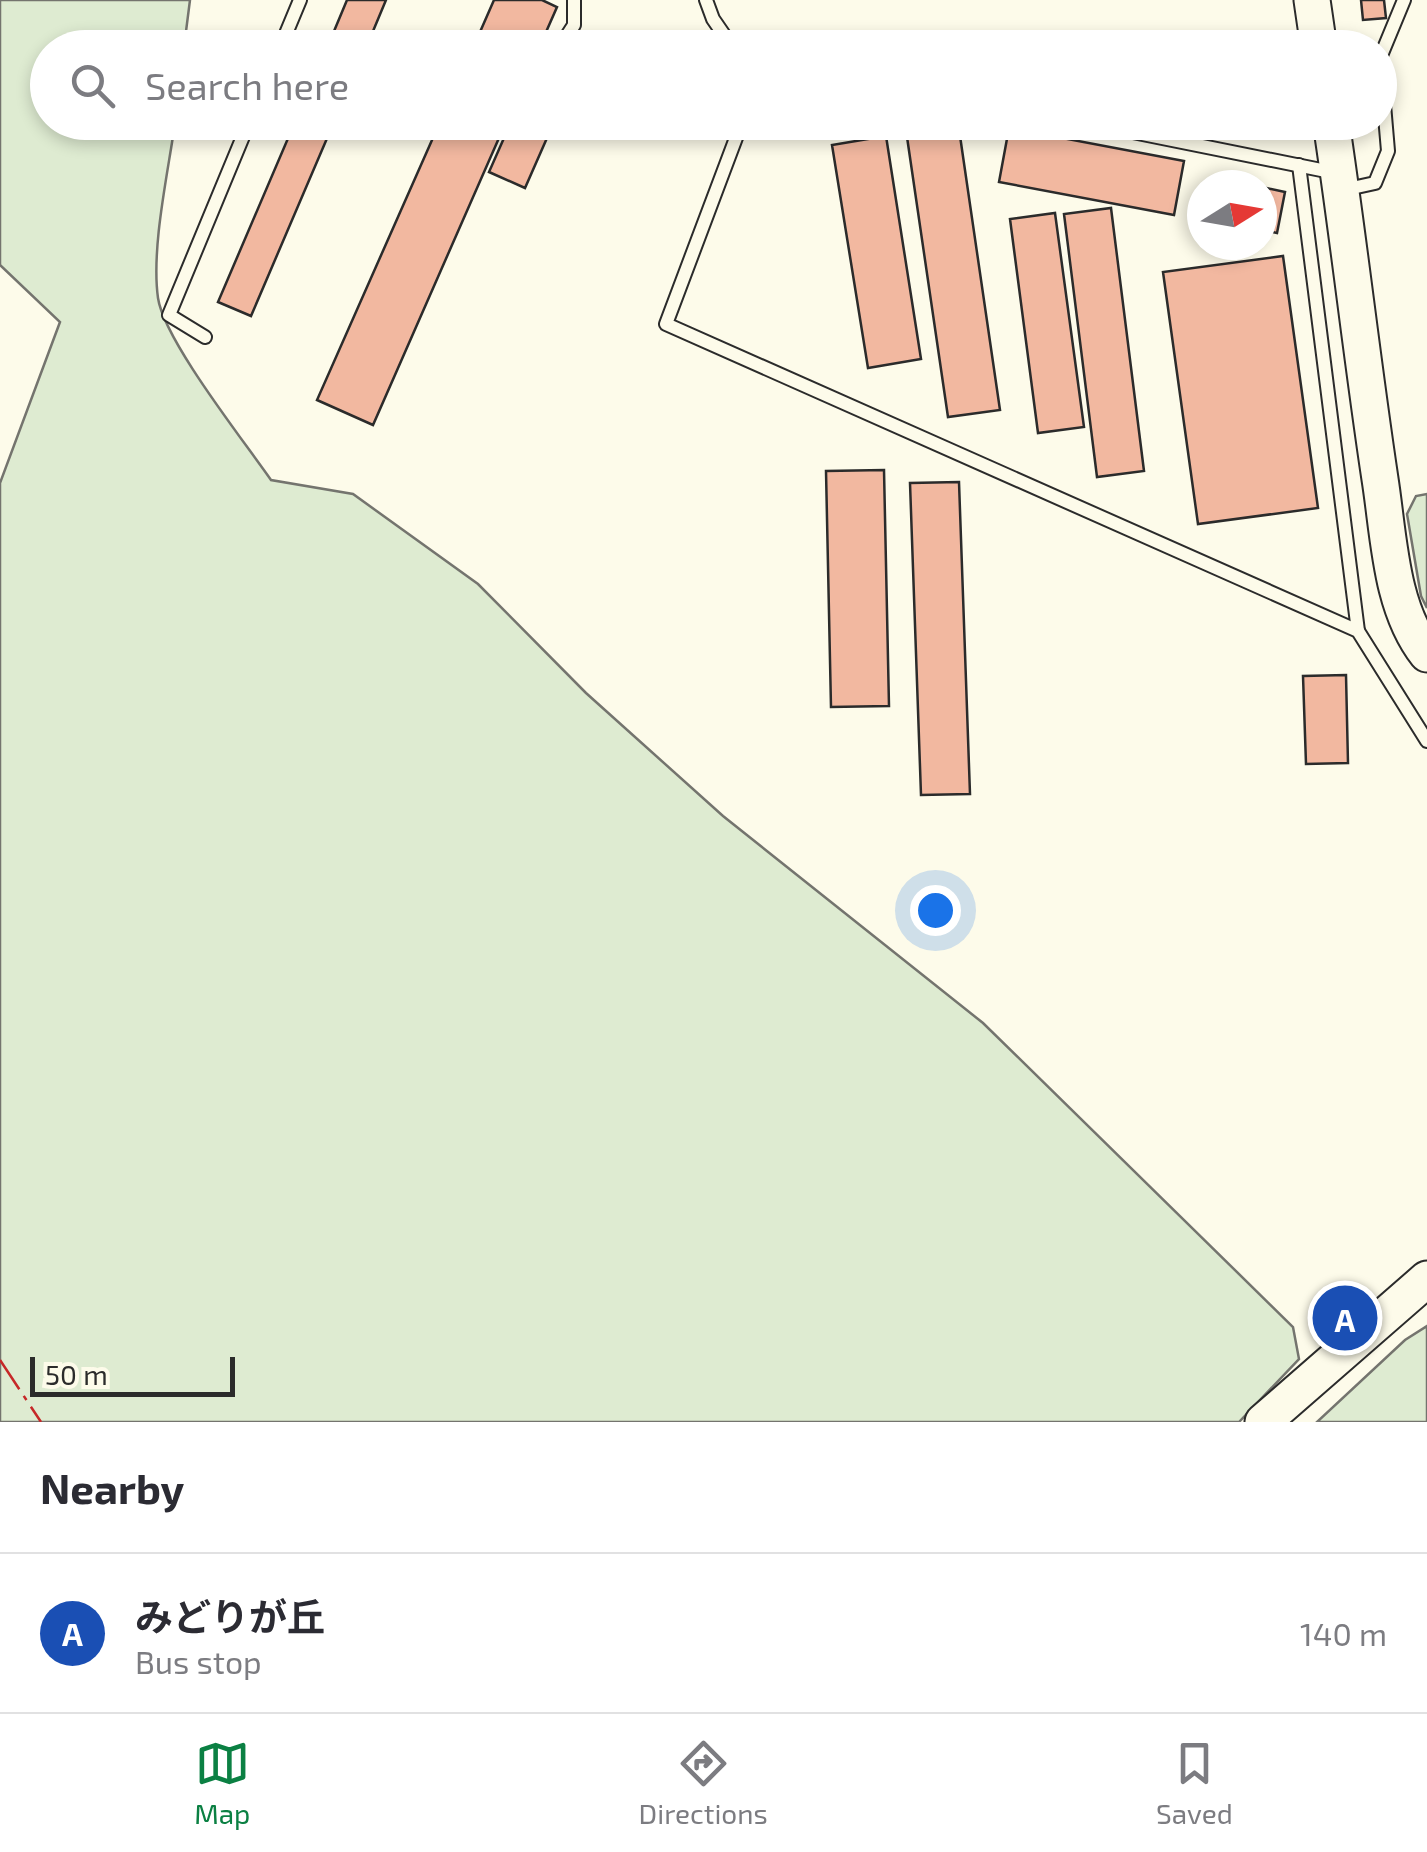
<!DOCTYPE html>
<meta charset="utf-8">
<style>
body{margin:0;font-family:"Exo 2","Noto Sans JP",sans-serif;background:#f7f7f7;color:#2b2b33}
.compass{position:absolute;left:1187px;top:170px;width:90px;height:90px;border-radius:50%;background:#fff;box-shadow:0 5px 15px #0003;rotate:79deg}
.scale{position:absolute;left:30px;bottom:25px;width:205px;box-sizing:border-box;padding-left:10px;border:5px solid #2b2b2b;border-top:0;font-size:28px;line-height:35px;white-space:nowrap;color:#2b2b2b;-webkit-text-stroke:8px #fdfbea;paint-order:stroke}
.you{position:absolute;left:935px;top:910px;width:35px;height:35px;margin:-25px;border:8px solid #fff;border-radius:50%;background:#1a73e8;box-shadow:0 0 0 15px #1a73e833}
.badge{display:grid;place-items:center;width:65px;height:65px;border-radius:50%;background:#0b8043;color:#fff;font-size:32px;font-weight:700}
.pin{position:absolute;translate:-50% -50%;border:5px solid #fff;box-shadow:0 2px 10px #0006}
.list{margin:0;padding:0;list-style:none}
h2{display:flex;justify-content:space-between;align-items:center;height:130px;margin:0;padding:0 40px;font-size:42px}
h2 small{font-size:32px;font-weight:400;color:#7c7c81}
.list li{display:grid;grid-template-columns:65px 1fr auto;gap:30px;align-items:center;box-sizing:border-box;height:160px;padding:0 40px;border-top:2px solid #e1e1e2}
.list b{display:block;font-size:38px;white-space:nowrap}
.list p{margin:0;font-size:32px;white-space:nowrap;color:#7c7c81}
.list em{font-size:32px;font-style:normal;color:#7c7c81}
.icon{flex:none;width:55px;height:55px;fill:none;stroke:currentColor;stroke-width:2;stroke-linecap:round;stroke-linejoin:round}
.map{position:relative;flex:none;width:1427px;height:1422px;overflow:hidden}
.search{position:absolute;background:#fff;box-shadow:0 5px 15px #0003;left:30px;right:30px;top:30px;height:110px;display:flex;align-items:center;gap:25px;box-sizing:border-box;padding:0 35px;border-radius:55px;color:#7c7c81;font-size:38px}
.sheet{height:290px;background:#fff}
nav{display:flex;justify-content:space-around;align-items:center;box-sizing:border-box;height:140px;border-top:2px solid #e1e1e2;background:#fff;font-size:28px;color:#7c7c81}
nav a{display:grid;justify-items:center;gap:5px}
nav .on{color:#0b8043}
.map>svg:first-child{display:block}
.green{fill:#deebd1;stroke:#74746e;stroke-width:2.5}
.building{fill:#f2b8a0;stroke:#2b2b2b;stroke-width:2.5}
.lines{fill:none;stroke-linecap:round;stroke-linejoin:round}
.lane-casing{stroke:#2b2b2b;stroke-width:16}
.secondary-casing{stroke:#2b2b2b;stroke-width:39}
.lane{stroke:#fdfbea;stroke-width:12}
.secondary{stroke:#fdfbea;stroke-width:35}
.power{stroke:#c62828;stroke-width:2.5;stroke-dasharray:35 8 5 8;stroke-linecap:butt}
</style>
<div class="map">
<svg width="1427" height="1422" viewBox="0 0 1427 1422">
<rect width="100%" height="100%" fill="#fdfbea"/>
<g class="green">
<path d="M0,0H190L184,47L48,48V122L175,123C168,173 151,248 158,298C164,340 244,441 271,480L353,494L478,584L586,693L723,816L983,1023L1293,1327L1299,1359L1239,1422H0V483L60,322L0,265Z"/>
<path d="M1427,494V608L1421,596L1407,514L1416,496Z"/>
<path d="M1427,1326V1422H1317L1405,1340Z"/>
</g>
<g class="building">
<path d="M347,0H386L366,48H327Z"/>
<path d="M494,0H542L557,7L539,48H473Z"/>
<path d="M1361,0H1384L1386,18L1363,20Z"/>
<path d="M295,122H334L251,316L218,302Z"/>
<path d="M440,122H506L373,425L317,400Z"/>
<path d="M511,122H554L525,188L489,172Z"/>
<path d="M1009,128L1184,161L1174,215L999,182Z"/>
<path d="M959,129L1000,410L948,417L907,137Z"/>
<path d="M886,136L921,359L868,368L832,145Z"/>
<path d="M1262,187L1285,192L1277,233L1262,230Z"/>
<path d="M1111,208L1144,471L1097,477L1064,214Z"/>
<path d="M1055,213L1084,427L1038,433L1010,219Z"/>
<path d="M1283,256L1318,508L1198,524L1163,272Z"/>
<path d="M884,470L889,706L831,707L826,471Z"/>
<path d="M959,482L970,794L921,795L910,483Z"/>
<path d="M1346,675L1348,763L1306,764L1303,676Z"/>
</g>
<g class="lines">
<g class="lane-casing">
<g id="lane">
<path d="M706,0L713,19L733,48"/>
<path d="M280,48L300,0"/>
<path d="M559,48L574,25V0"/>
<path d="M742,122L666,324L1358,631L1427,741"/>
<path d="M1083,122L1336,173"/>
<path d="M1299,165L1358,631"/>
<path d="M1343,190L1375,183L1388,151L1380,58L1404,0"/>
<path d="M205,337L169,315L249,122"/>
</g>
</g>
<g class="secondary-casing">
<g id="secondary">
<path d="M1312,0L1319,48"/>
<path d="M1331,122C1349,241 1362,360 1380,479C1389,536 1390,607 1427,654"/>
<path d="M1263,1422L1427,1279"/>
</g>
</g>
<use href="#lane" class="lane"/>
<use href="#secondary" class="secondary"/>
<path class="power" d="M0,1360L41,1422"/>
</g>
</svg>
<svg class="compass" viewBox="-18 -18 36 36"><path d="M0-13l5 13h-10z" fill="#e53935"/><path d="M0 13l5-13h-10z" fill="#7c7c81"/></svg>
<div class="scale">50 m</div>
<div class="you"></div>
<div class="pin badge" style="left:1345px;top:1318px;background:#1a4fb4">A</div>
<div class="search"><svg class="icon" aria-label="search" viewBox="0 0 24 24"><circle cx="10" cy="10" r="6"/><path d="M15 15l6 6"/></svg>Search here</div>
</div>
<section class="sheet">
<h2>Nearby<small></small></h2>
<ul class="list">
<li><span class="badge" style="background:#1a4fb4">A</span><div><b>みどりが丘</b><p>Bus stop</p></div><em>140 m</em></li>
</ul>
</section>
<nav>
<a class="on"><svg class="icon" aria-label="map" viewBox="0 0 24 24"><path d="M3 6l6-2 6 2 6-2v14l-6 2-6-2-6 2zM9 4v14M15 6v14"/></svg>Map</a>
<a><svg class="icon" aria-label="directions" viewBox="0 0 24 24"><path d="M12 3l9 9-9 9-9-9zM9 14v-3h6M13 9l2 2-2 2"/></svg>Directions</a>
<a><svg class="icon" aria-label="saved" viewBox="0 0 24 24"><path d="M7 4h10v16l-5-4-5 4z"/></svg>Saved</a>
</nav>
